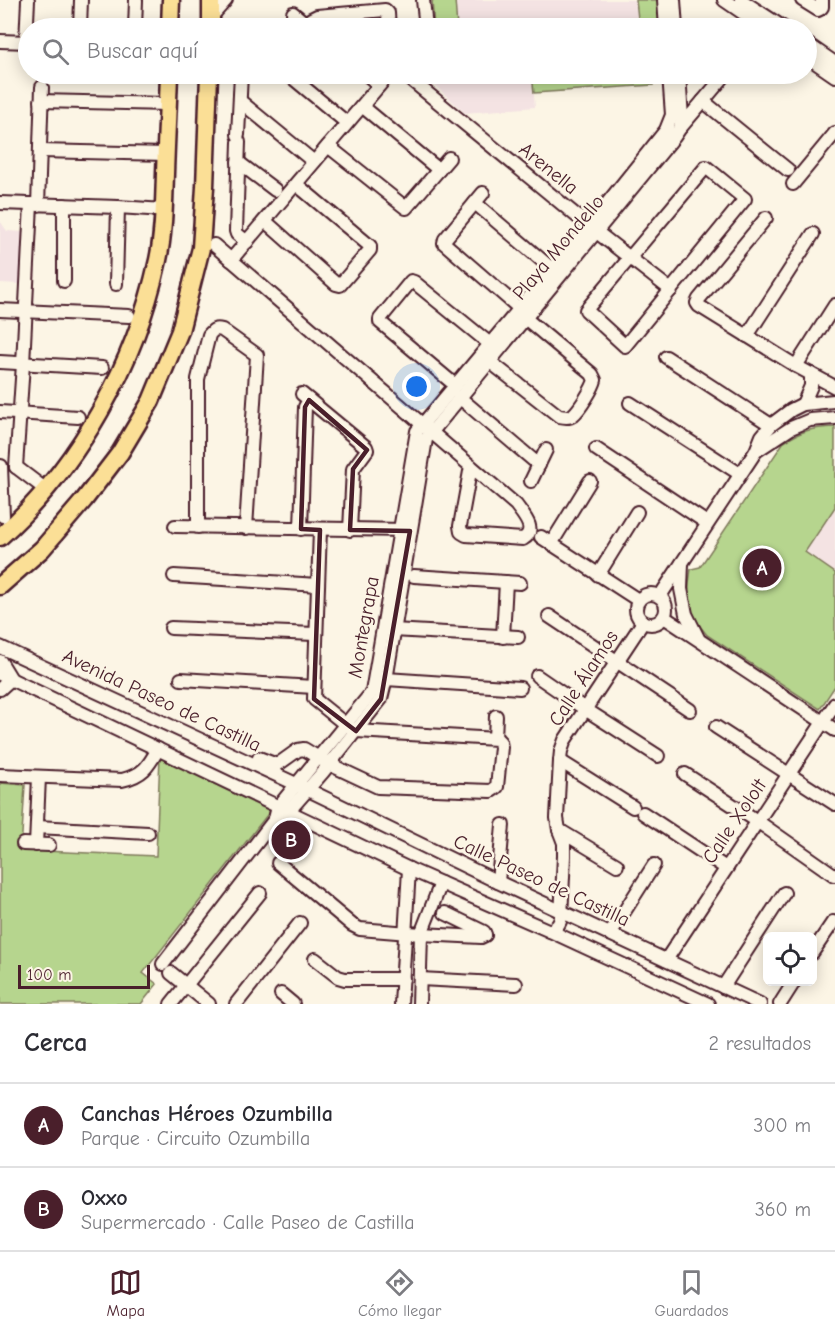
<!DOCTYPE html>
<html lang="es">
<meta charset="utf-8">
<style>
body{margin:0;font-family:"Comic Neue",sans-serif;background:#f7f7f7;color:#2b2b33}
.controls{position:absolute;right:18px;bottom:18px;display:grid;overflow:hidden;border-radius:9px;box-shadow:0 3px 15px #0003}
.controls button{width:54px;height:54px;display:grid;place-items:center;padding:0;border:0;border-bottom:2px solid #e1e1e2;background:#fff;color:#2b2b33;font:30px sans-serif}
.scale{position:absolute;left:18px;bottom:15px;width:132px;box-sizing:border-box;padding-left:6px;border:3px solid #4a1f2b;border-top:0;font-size:16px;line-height:21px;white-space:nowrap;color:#4a1f2b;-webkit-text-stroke:4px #fcf5e5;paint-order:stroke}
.you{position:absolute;left:417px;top:387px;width:21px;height:21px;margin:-15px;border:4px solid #fff;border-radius:50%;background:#1a73e8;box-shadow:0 0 0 9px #1a73e833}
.badge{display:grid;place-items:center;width:39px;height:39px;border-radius:50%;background:#4a1f2b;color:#fff;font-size:20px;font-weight:700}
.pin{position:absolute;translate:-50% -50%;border:3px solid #fff;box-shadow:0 2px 6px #0006}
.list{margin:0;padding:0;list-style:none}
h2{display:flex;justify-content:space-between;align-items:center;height:78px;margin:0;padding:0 24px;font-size:26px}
h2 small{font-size:20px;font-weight:400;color:#7c7c81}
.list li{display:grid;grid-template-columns:39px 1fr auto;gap:18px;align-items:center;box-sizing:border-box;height:84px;padding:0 24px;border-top:2px solid #e1e1e2}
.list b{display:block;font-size:22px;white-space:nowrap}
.list p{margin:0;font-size:20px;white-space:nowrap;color:#7c7c81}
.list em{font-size:20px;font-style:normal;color:#7c7c81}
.icon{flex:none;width:33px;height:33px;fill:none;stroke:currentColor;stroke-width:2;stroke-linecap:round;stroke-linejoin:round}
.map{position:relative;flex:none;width:835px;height:1004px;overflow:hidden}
.search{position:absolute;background:#fff;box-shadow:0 3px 15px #0003;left:18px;right:18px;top:18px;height:66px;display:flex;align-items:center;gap:15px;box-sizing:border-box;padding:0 21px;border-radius:33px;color:#7c7c81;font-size:22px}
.sheet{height:246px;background:#fff}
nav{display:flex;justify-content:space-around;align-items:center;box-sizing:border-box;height:84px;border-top:2px solid #e1e1e2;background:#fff;font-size:16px;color:#7c7c81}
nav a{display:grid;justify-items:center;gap:3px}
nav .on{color:#4a1f2b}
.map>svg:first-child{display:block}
.built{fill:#f4e3e3}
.green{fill:#b6d58e;stroke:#807a5c;stroke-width:1.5}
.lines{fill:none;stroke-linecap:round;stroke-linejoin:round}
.minor-casing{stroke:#4a1f2b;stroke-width:16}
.major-casing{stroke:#4a1f2b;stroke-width:21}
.minor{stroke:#fcf5e5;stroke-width:12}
.major{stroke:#fbdf96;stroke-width:16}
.marked{fill:none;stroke:#4a1f2b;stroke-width:4.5;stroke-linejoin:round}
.labels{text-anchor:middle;stroke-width:5;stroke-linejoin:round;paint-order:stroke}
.street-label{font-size:20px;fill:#4a1f2b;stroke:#fcf5e5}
</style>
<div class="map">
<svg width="835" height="1004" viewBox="0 0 835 1004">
<rect width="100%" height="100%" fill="#fcf5e5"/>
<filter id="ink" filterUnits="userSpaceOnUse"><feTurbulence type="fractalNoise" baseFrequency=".0167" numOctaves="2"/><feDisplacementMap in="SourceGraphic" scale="12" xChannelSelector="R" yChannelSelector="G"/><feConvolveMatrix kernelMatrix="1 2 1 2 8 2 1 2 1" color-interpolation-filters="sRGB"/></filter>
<g filter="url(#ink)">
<g class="built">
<path d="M455,0H636L639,28H457Z"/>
<path d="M430,74H532L535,107L465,113L431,82Z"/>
<path d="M0,221L7,231L23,232L20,284L0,283Z"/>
<path d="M835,507V573L805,553Z"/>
</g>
<g class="green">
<path d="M432,0H455L457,28H434Z"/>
<path d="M636,0H659L661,26L637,28H639Z"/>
<path d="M532,74H653V85L534,93Z"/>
<path d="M835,427V507L805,552L835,573V686L820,709L707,635C688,613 686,597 691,569L700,567L783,443C802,430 812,428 835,427Z"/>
<path d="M160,756L271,810L143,973L157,984L141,1004H0V783L25,785L21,850L156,856Z"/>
</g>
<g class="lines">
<g class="minor-casing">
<g id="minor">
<path d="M423,0L426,28"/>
<path d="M664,0L666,28"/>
<path d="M674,0L676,28"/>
<path d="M724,0L765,28"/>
<path d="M741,0L784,28"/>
<path d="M802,0L818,10L820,9L822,7V0"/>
<path d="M293,13L311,28"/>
<path d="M211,17L226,0"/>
<path d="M307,24L311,19L317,16L385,10L388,13L389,28"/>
<path d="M80,28L81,0"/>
<path d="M135,28L136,0"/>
<path d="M0,41L28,42"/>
<path d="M26,42L28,0"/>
<path d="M806,43L835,63"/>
<path d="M806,56L835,76"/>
<path d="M288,74L347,123"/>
<path d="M366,74L379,85"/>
<path d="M404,74L589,226L671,290"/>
<path d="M41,101L168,104"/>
<path d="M240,101L314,162"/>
<path d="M703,101L788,170"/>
<path d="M362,106L439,170"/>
<path d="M681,127L726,74"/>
<path d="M238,135L241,74"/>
<path d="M239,142L236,231L237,234L247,242"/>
<path d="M328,146L406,208L449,158"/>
<path d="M40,151L166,154"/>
<path d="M238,162L275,190"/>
<path d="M706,167L745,199L625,346L586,310Z"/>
<path d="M793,184L835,133"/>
<path d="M483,193L445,239L444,243L519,308"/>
<path d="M0,203L118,207L164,210"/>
<path d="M475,203L552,269"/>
<path d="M38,205L42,87"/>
<path d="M766,218L699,299L697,303L699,306L796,366L835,387"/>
<path d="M265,221L336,284L340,285L370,250V246L296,184"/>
<path d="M214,245L516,505C523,515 538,530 523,539L466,535L461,532L460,526L471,466"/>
<path d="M231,260L389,74"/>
<path d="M64,281V205"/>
<path d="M116,284L118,207"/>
<path d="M0,310L129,316"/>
<path d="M747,336L813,234"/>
<path d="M666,357L771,425"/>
<path d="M489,361L559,416C564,417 569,418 573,415C580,409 593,388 595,380L592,374L525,318"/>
<path d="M0,362L102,368"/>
<path d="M796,366L835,305"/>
<path d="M455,385L380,322V319L411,281L414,282L490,344"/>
<path d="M302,394L366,447L367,450L353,469L350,530"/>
<path d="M459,397L539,465"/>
<path d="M630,403L740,474"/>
<path d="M803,404L811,386V374"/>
<path d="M0,412L78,417"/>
<path d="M596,449L707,523"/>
<path d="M756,451L791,428L810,420L835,418"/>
<path d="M1,466L3,516"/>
<path d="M16,467L23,364L31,204"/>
<path d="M16,467L45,489"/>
<path d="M531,481L546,450"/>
<path d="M175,526L406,530"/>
<path d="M198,527V379L209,335C213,330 215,328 222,330L257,355L246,528"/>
<path d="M301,529L305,407L309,400"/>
<path d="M541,537L638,600"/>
<path d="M551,544L590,481"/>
<path d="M682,563L681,589L686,614L698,638"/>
<path d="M598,575L637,512"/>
<path d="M174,576L318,585"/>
<path d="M414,576L520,583"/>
<circle cx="651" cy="609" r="15"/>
<path d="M660,596L756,451L762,436L771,425L791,410L803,404L834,401"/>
<path d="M549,616L690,710"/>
<path d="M664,617L835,730"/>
<path d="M171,628L315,634"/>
<path d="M393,630L518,637"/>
<path d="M503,637L506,582"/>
<path d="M0,647L296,784L498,882L760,1004"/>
<path d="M0,661L11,679L0,689"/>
<path d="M0,674L409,869L550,931L708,1004"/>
<path d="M537,676L585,709L658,756"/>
<path d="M181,679L314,687"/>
<path d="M386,679L520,688"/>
<path d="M716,727L835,804"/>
<path d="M495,738L496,716"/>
<path d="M259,758L277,765L298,750L304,749L329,764L378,787L491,791L497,787L501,747L500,742L497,739L356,731L345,724L314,699L320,530"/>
<path d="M560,761L633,807"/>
<path d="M685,774L757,821L834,875"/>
<path d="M0,775L122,780C143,775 148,767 158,749"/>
<path d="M643,813L726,868"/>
<path d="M275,819L288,812L323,772L381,699L387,674L426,439L674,137L680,128L682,118L679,74"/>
<path d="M37,827L148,833"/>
<path d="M559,830L617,865"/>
<path d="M23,844L49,845"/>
<path d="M36,845L39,777"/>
<path d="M278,863L352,925L360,929L421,934L481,937L485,935"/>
<path d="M498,882L503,825"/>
<path d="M445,913L484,932L485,935"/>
<path d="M550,931C556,927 560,925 561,917L564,856V843L559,830L557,818L560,761L561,751L565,740L643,622"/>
<path d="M610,934L654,865"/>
<path d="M812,953L833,922"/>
<path d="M315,959L338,977L345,979H403"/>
<path d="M666,960L835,704"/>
<path d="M163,964L275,819L278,807L372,692L417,431L589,226L666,130L672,115L669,74"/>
<path d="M171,973L209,1004"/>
<path d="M420,979L516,984"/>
<path d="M723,987L784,893"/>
<path d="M281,994L293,1004"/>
<path d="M171,1004L260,893"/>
<path d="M236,1004L300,923"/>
<path d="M401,1004L409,869"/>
<path d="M419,1004L421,934L441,883"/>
<path d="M780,1004L794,982"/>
</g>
</g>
<g class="major-casing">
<g id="major">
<path d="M170,28L171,0"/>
<path d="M211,28V0"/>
<path d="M0,537C80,465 135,365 158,260C164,232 164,202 165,174C166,140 168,107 169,74"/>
<path d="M0,586L42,549L84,500L120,453L151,401L180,331L201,248L205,187L209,74"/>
</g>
</g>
<use href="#minor" class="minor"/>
<use href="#major" class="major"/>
</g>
</g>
<path class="marked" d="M309,400L367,450L353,469L350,530L410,531L381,699L356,731L314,699L320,530L301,529L305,407Z"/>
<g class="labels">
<g class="street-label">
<text transform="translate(549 168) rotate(39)" y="7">Arenella</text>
<text transform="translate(558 247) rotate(-50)" y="7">Playa Mondello</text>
<text transform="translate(363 627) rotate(-80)" y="7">Montegrapa</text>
<text transform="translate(583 678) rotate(-57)" y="7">Calle Álamos</text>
<text transform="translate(162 700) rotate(25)" y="7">Avenida Paseo de Castilla</text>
<text transform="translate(734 821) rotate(-56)" y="7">Calle Xololt</text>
<text transform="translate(542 880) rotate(25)" y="7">Calle Paseo de Castilla</text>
</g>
</g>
</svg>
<div class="controls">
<button><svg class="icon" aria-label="locate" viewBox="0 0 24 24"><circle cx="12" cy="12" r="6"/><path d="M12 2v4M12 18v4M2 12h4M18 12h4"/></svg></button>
</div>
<div class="scale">100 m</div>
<div class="you"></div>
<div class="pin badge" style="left:762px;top:568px">A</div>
<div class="pin badge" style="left:291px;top:840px">B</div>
<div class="search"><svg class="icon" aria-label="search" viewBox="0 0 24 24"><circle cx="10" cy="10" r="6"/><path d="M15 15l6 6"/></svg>Buscar aquí</div>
</div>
<section class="sheet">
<h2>Cerca<small>2 resultados</small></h2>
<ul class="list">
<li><span class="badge">A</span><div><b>Canchas Héroes Ozumbilla</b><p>Parque · Circuito Ozumbilla</p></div><em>300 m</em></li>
<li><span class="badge">B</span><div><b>Oxxo</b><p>Supermercado · Calle Paseo de Castilla</p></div><em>360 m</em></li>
</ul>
</section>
<nav>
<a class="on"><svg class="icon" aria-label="map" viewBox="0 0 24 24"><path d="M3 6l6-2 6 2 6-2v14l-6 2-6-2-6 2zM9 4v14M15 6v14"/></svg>Mapa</a>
<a><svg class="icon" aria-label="directions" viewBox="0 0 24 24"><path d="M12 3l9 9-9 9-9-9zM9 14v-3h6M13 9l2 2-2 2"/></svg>Cómo llegar</a>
<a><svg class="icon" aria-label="saved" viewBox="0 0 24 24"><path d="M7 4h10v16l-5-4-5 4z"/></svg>Guardados</a>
</nav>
